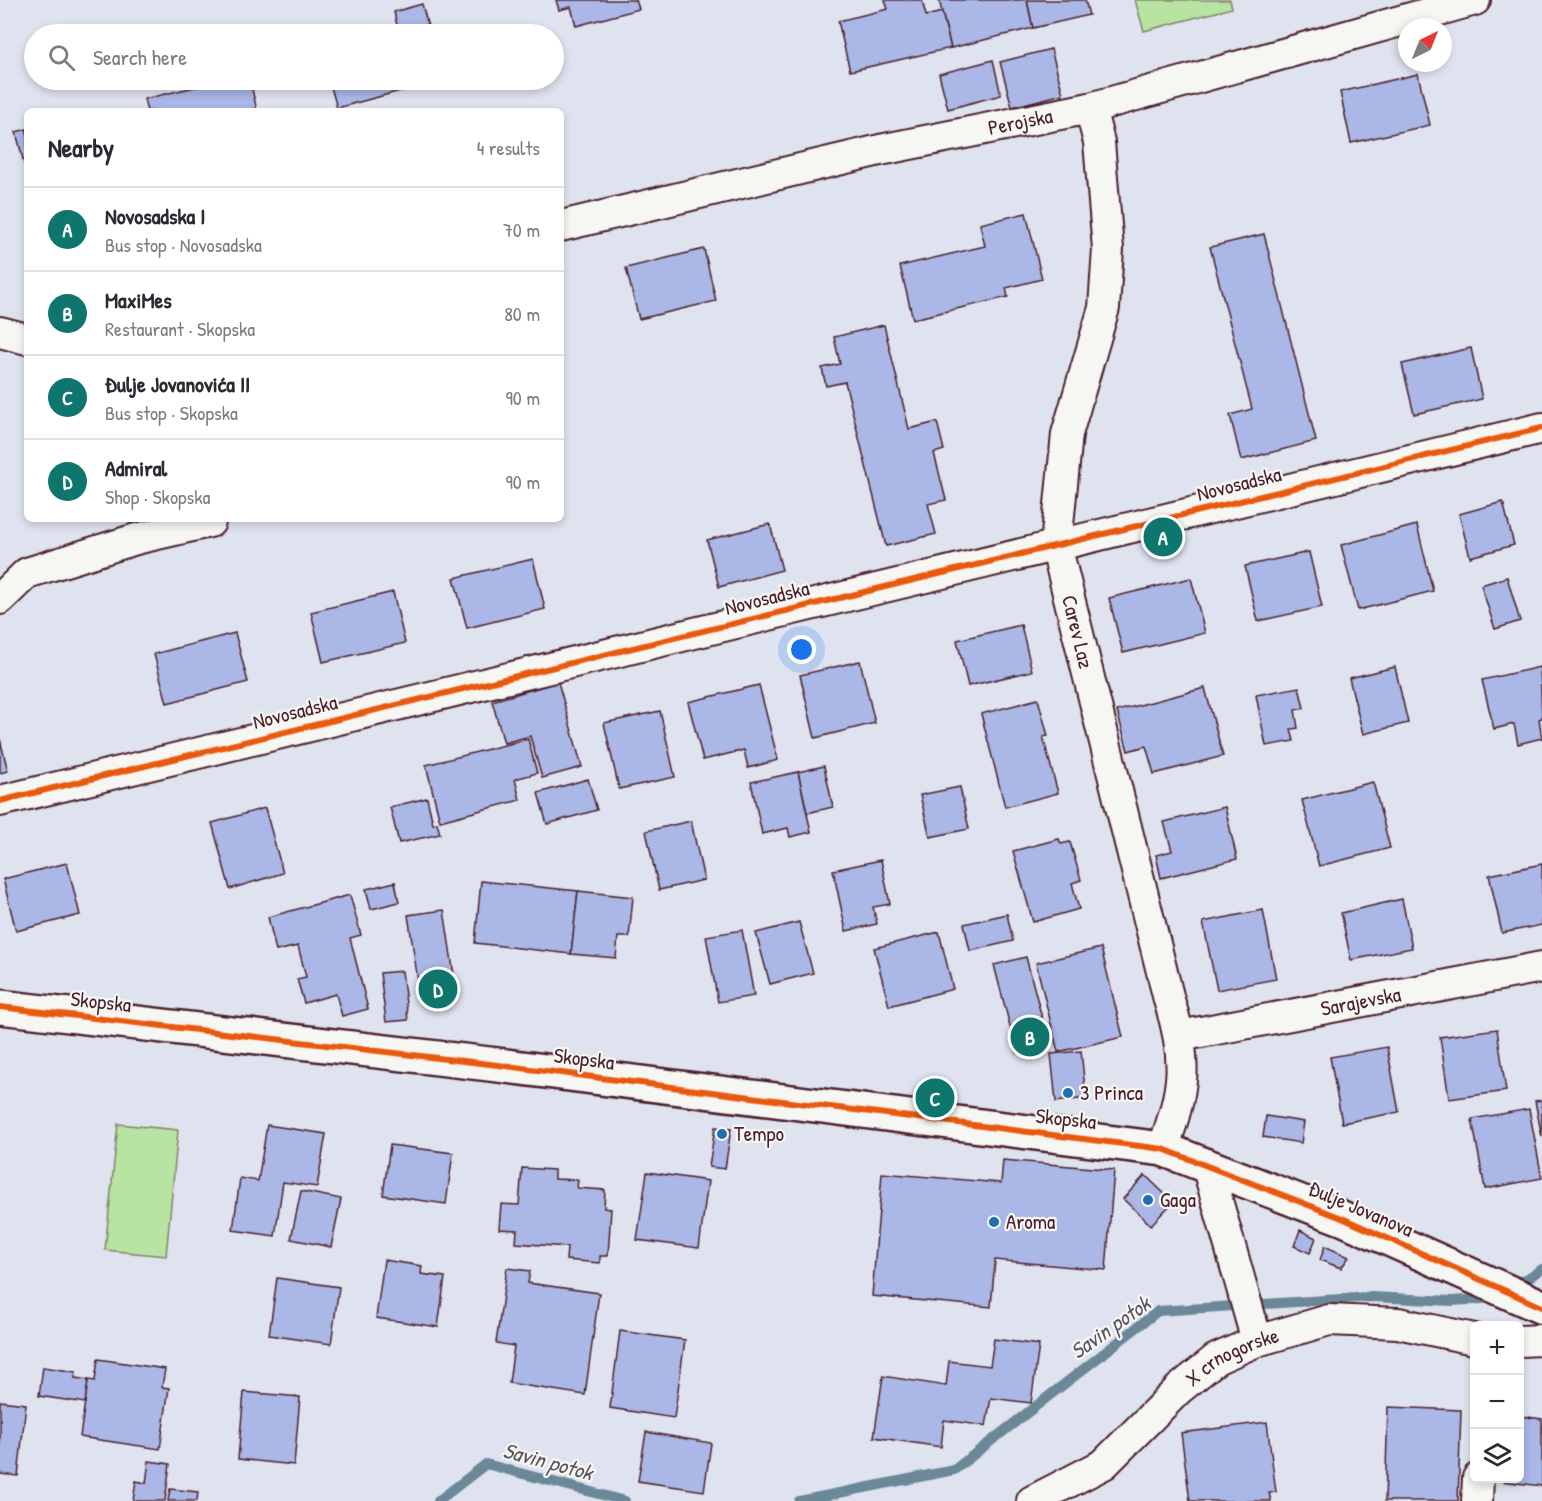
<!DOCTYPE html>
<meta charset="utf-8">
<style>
body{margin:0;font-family:"Patrick Hand",sans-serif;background:#f2f2f3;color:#2b2b33}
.controls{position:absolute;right:18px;bottom:18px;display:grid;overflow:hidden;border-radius:9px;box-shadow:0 3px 9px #0003}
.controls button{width:54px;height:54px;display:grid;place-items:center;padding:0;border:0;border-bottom:2px solid #e1e1e2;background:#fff;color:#2b2b33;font:30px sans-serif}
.compass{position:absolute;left:1398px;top:18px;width:54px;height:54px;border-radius:50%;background:#fff;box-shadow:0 3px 9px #0003;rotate:43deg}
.you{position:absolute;left:802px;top:650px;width:21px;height:21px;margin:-15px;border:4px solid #fff;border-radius:50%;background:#1a73e8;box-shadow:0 0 0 9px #1a73e833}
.badge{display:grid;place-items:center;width:39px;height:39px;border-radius:50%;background:#0f766e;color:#fff;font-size:20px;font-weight:700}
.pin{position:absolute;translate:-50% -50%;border:3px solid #fff;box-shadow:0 2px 6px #0006}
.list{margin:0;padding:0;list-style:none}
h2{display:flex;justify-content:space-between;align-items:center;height:78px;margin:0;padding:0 24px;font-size:26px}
h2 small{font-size:20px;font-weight:400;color:#7c7c81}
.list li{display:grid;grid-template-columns:39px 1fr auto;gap:18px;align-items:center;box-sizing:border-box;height:84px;padding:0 24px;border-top:2px solid #e1e1e2}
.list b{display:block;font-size:22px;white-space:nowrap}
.list p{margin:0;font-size:20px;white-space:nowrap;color:#7c7c81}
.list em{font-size:20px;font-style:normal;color:#7c7c81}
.icon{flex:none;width:33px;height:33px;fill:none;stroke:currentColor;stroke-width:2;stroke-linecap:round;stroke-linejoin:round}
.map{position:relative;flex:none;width:1542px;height:1501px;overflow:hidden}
.search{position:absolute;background:#fff;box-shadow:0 3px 9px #0003;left:24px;top:24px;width:540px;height:66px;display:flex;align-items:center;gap:15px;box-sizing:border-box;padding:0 21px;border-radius:33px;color:#7c7c81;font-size:22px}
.panel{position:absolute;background:#fff;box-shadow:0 3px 9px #0003;left:24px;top:108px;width:540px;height:414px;border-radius:9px}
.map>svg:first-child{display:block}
.green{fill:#b8e4a2;stroke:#818266;stroke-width:1.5}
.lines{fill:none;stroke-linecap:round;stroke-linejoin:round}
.stream{stroke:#6b8898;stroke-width:10}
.building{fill:#aab7e7;stroke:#4a1f2b;stroke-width:1.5}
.street-casing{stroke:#4a1f2b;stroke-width:34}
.secondary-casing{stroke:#4a1f2b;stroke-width:38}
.street{stroke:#f6f6f2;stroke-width:30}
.secondary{stroke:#f6f6f2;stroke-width:33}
.cycleway-casing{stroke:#f6f6f2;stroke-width:10}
.cycleway{stroke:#e8590c;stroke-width:6}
.poi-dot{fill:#1f6fb2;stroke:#f6f6f2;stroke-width:2}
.labels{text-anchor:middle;stroke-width:4.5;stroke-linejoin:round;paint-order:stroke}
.street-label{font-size:21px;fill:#4a1f2b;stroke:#f6f6f2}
.poi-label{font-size:21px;fill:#4a1f2b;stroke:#f6f6f2;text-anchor:start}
.water-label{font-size:22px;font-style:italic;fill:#5a5461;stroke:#f6f6f2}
</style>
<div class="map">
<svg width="1542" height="1501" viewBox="0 0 1542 1501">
<rect width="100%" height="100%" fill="#dfe3ef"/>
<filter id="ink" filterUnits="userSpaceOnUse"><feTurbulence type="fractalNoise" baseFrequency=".0167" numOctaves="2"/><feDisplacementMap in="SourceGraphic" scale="12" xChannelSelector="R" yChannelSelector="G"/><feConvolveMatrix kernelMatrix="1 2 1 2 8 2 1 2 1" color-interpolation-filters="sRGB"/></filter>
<g filter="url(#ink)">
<g class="green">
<path d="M1135,0H1230L1232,8L1144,31Z"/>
<path d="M118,1124L178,1130L166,1256L105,1250Z"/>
</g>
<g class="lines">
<g class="stream">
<path d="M1512,1288L1542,1269"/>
<path d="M438,1501L486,1464L625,1501"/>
<path d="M799,1501L954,1470L1158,1311L1372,1297L1452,1301L1496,1298"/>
</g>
</g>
<g class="building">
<path d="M556,0H636L639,9L576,26L571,7L559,10Z"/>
<path d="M885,0H922L926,16L942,12L951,48L850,71L838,21L888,9Z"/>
<path d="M939,0H1027L1033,28L951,48Z"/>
<path d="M1027,0H1085L1089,15L1033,28Z"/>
<path d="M422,4L430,34H399L394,12Z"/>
<path d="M1051,49L1063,94L1012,107L1000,62Z"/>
<path d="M993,60L1001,95L948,109L939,74Z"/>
<path d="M1418,74L1430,125L1351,143L1340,92Z"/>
<path d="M224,80H250L257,111H147L144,99Z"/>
<path d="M329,80H441L337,108Z"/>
<path d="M27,129V175L16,132Z"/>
<path d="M1026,213L1042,279L1006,288L1008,297L913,319L900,266L985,246L980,224Z"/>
<path d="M1264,234L1316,441L1241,460L1230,415L1252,409L1210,247Z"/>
<path d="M704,249L716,301L639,319L626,268Z"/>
<path d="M884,325L909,429L937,422L944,450L934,453L946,500L928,504L936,534L886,546L845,382L826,386L822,368L840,364L834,337Z"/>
<path d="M1471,348L1482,399L1414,414L1402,364Z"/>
<path d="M1503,502L1514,545L1470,557L1459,514Z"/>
<path d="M770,524L782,570L719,587L707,540Z"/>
<path d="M1417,525L1433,591L1358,610L1341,545Z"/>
<path d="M1309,552L1322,607L1258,621L1245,566Z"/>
<path d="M533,559L545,609L467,628L454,578Z"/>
<path d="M1507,577L1520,621L1495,629L1481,585Z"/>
<path d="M1191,578L1205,633L1123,653L1109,598Z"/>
<path d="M393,592L405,643L323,662L311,612Z"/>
<path d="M1021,625L1032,671L968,686L957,640Z"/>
<path d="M235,633L248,682L167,703L154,654Z"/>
<path d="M860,661L875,723L815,738L800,675Z"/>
<path d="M1395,667L1408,723L1363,734L1349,678Z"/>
<path d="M1540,667L1542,718L1539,719L1542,738L1518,744L1514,724L1494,729L1482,680Z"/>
<path d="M558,682L582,767L542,778L530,736L504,743L492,701Z"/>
<path d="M759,685L778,760L748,768L744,750L703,760L688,702Z"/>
<path d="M1299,687L1304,708L1295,710L1298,728L1291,729L1294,741L1266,746L1256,695Z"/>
<path d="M1205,688L1223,756L1154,774L1146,746L1128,751L1117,711Z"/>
<path d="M1038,699L1048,736L1043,737L1058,793L1005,807L981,714Z"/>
<path d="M660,711L675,777L619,789L604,723Z"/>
<path d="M0,739L8,771L0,773Z"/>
<path d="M528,739L537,773L515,779L520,800L440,821L426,765Z"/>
<path d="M824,766L833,807L807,813L798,772Z"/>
<path d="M798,772L811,832L790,837L788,828L762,834L751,782Z"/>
<path d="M588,779L597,810L547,824L538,793Z"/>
<path d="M1373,782L1390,848L1319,866L1302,800Z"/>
<path d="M960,787L969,829L930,837L920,795Z"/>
<path d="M427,798L433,824L437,823L440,834L399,843L390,807Z"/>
<path d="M1225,807L1237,859L1161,878L1156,855L1172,851L1164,822Z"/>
<path d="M265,808L283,873L230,889L212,823Z"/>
<path d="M691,821L704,880L659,890L646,831Z"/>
<path d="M1059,839L1061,844L1070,842L1081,880L1072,883L1079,909L1033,922L1013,851Z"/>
<path d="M881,860L890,904L873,907L877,924L846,931L833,870Z"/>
<path d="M67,863L80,915L16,931L3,879Z"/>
<path d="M1542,864V925L1502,933L1489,875Z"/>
<path d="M481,881L578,891L571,954L475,943Z"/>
<path d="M395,882L399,902L371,909L366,889Z"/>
<path d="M578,891L633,897L629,937H618L616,958L571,954Z"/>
<path d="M350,895L361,935L350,938L368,1009L342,1016L336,994L304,1003L297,979L306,977L298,946L276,951L268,917Z"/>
<path d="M1402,899L1412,948L1351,960L1341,913Z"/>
<path d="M444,910L457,995L421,1001L408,915Z"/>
<path d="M1263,910L1276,979L1217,990L1203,922Z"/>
<path d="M1007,914L1013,941L970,951L964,924Z"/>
<path d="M799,922L813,973L770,984L756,933Z"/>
<path d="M742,930L754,996L718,1002L706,936Z"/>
<path d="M939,932L953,989L889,1006L874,948Z"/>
<path d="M1101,948L1123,1037L1058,1052L1036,963Z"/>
<path d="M1026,957L1049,1045L1017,1053L994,965Z"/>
<path d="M402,971L408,1020L386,1022L380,973Z"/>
<path d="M1497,1029L1506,1091L1449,1099L1440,1037Z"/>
<path d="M1387,1047L1399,1112L1342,1123L1330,1057Z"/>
<path d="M1081,1051L1086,1098L1056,1102L1051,1054Z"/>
<path d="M1542,1100V1137L1535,1101Z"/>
<path d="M1529,1109L1542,1178L1485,1189L1472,1119Z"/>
<path d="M1266,1116L1304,1122L1301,1143L1263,1137Z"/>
<path d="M267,1125L326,1134L317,1187L283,1182L275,1236L233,1230L240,1178L258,1181Z"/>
<path d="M715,1127L731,1129L725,1169L709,1167Z"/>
<path d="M390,1145L453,1153L446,1204L383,1195Z"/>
<path d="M1003,1160L1114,1170L1106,1270L995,1260L991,1307L872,1296L882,1173L1001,1183Z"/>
<path d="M522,1168L554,1170V1179L578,1180L577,1188L605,1190L604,1208L611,1209L608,1256H600V1263L566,1260L567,1247L516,1243L517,1230L499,1229L501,1204L519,1205Z"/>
<path d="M647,1172L708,1181L699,1248L637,1240Z"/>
<path d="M1145,1175L1173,1202L1151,1225L1123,1199Z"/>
<path d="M301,1191L341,1199L331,1247L291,1239Z"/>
<path d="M1300,1230L1316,1238L1310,1253L1294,1246Z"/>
<path d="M1325,1246L1349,1257L1341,1268L1320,1260Z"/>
<path d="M384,1260L422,1266L421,1274L445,1277L438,1327L376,1318Z"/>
<path d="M507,1268L530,1271L528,1283L599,1293L585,1395L509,1383L514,1346L496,1343Z"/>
<path d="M277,1278L339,1287L331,1344L269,1335Z"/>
<path d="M620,1331L685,1340L674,1418L610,1408Z"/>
<path d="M994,1339L1039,1345L1031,1403L991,1398L986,1426L944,1420L941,1447L874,1437L883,1376L946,1386L949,1361L990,1366Z"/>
<path d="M98,1359L165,1369L162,1387L169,1388L160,1449L80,1437L88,1380L95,1381Z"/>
<path d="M43,1367L76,1372L75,1378L88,1380L85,1403L39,1396Z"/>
<path d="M244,1392L300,1397L294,1465L238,1459Z"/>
<path d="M0,1401L26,1404L18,1476L0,1474Z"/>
<path d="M1388,1407L1461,1410L1458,1501H1385Z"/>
<path d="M1520,1416L1542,1419V1486L1501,1481V1478H1520Z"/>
<path d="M1267,1422L1276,1492L1269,1493L1271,1501H1190L1181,1433Z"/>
<path d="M646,1432L711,1443L704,1491L638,1481Z"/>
<path d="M149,1461L170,1464L165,1501H133L136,1481L146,1483Z"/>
<path d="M170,1489L198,1492L197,1501H168Z"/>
</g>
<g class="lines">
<g class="street-casing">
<g id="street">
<path id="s1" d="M1090,108L1099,142L1108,249L1104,308L1067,434L1056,545L1169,1000C1189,1062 1184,1089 1163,1149"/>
<path id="s2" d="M561,226L880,150L1090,108L1475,0"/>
<path d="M0,332L27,339"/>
<path d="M0,599L27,573L136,539L210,522"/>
<path d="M0,801L1542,428"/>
<path id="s3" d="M1180,1036L1542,967"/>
<path d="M1207,1165L1257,1341"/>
<path d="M1520,1341L1542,1340"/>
<path id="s4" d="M1032,1501L1104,1464L1179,1389L1216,1359L1257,1341L1329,1320L1398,1323L1474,1339"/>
<path d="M1477,1501L1478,1478"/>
</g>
</g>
<g class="secondary-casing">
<path id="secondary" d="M0,1007L498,1065L1163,1149L1342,1218L1542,1307"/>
</g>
<use href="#street" class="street"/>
<use href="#secondary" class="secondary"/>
<g class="cycleway-casing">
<g id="cycleway">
<path d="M0,801L1542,428"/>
<path d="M0,1007L498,1065L1163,1149L1342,1218L1542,1307"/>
</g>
</g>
<use href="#cycleway" class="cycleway"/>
</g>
</g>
<g class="poi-dot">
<circle cx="1068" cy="1093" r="6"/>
<circle cx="722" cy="1134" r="6"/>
<circle cx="1148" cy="1200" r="6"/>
<circle cx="994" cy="1222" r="6"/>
</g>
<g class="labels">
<g class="street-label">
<text dy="7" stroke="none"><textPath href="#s2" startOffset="471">Perojska</textPath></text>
<text transform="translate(1239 484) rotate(-14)" y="7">Novosadska</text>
<text transform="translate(767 598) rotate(-14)" y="7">Novosadska</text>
<text dy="7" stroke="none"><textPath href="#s1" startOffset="534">Carev Laz</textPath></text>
<text transform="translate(295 712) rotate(-14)" y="7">Novosadska</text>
<text dy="7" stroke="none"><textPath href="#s3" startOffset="184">Sarajevska</textPath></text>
<text transform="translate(101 1002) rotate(6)" y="7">Skopska</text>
<text transform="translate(584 1059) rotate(7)" y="7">Skopska</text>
<text transform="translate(1066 1119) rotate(6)" y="7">Skopska</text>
<text transform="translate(1361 1209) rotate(23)" y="7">Đulje Jovanova</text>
<text dy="7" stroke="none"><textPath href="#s4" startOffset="250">X crnogorske</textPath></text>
</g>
<g class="poi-label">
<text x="1080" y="1100">3 Princa</text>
<text x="734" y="1141">Tempo</text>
<text x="1160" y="1207">Gaga</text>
<text x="1006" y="1229">Aroma</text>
</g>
<g class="water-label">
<text transform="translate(1110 1327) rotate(-35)" y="8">Savin potok</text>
<text transform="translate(548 1461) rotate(15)" y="8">Savin potok</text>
</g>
</g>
</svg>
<div class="controls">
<button>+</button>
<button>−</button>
<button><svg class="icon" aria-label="layers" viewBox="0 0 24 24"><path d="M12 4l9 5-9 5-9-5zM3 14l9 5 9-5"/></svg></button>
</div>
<svg class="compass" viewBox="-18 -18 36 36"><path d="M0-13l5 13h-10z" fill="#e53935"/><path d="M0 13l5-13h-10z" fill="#7c7c81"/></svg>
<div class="you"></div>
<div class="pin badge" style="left:1163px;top:537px">A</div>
<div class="pin badge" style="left:1030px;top:1037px">B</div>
<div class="pin badge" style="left:935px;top:1098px">C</div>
<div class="pin badge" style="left:438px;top:989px">D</div>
<div class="search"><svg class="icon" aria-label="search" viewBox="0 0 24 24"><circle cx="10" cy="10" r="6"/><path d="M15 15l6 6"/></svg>Search here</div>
<section class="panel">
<h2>Nearby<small>4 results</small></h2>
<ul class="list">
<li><span class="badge">A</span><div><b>Novosadska I</b><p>Bus stop · Novosadska</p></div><em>70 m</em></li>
<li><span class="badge">B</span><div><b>MaxiMes</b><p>Restaurant · Skopska</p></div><em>80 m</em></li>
<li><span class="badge">C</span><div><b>Đulje Jovanovića II</b><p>Bus stop · Skopska</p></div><em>90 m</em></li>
<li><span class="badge">D</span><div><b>Admiral</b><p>Shop · Skopska</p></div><em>90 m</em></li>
</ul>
</section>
</div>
